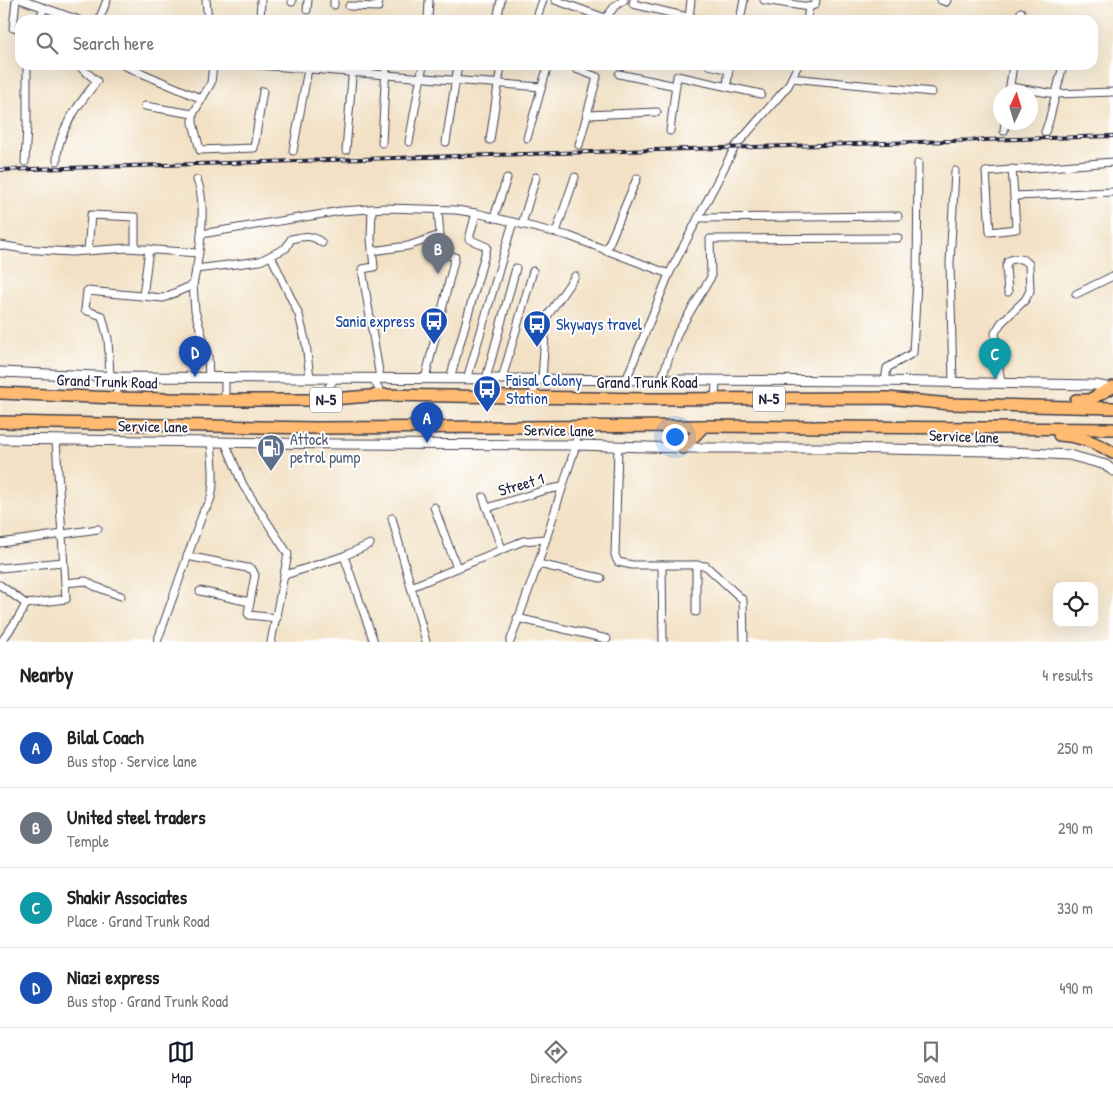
<!DOCTYPE html>
<meta charset="utf-8">
<style>
body{margin:0;font-family:"Patrick Hand",sans-serif;background:#f6f6f6;color:#222}
.controls{position:absolute;right:15px;bottom:15px;display:grid;overflow:hidden;border-radius:10px;box-shadow:0 5px 20px #0002}
.controls button{width:45px;height:45px;display:grid;place-items:center;padding:0;border:0;border-bottom:1px solid #e0e0e0;background:#fff;color:#222;font:25px sans-serif}
.compass{position:absolute;left:993px;top:85px;width:45px;height:45px;border-radius:50%;background:#fff;box-shadow:0 5px 20px #0002;rotate:4deg}
.you{position:absolute;left:674px;top:436px;width:18px;height:18px;margin:-12px;border:4px solid #fff;border-radius:50%;background:#1a73e8;box-shadow:0 0 0 8px #1a73e833}
.badge{display:grid;place-items:center;width:32px;height:32px;border-radius:50%;background:#111827;color:#fff;font-size:16px;font-weight:700}
.pin{position:absolute;translate:-50% -41px;filter:drop-shadow(0 1px 2px #0008)}
.pin::after{content:'';position:absolute;top:26px;width:18px;height:15px;background:inherit;clip-path:polygon(0 0,100% 0,50% 100%)}
.list{margin:0;padding:0;list-style:none}
h2{display:flex;justify-content:space-between;align-items:center;height:65px;margin:0;padding:0 20px;font-size:21px}
h2 small{font-size:16px;font-weight:400;color:#767676}
.list li{display:grid;grid-template-columns:32px 1fr auto;gap:15px;align-items:center;box-sizing:border-box;height:80px;padding:0 20px;border-top:1px solid #e0e0e0}
.list b{display:block;font-size:19px;white-space:nowrap}
.list p{margin:0;font-size:16px;white-space:nowrap;color:#767676}
.list em{font-size:16px;font-style:normal;color:#767676}
.icon{flex:none;width:28px;height:28px;fill:none;stroke:currentColor;stroke-width:2;stroke-linecap:round;stroke-linejoin:round}
.map{position:relative;flex:none;width:1113px;height:642px;overflow:hidden}
.search{position:absolute;background:#fff;box-shadow:0 5px 20px #0002;left:15px;right:15px;top:15px;height:55px;display:flex;align-items:center;gap:12px;box-sizing:border-box;padding:0 18px;border-radius:15px;color:#767676;font-size:19px}
.sheet{height:385px;background:#fff}
nav{display:flex;justify-content:space-around;align-items:center;box-sizing:border-box;height:70px;border-top:1px solid #e0e0e0;background:#fff;font-size:14px;color:#767676}
nav a{display:grid;justify-items:center;gap:2px}
nav .on{color:#111827}
.map>svg:first-child{display:block}
.lines{fill:none;stroke-linecap:round;stroke-linejoin:round}
.minor-casing{stroke:#413f50;stroke-width:9}
.tertiary-casing{stroke:#413f50;stroke-width:11}
.trunk-casing{stroke:#413f50;stroke-width:14}
.minor{stroke:#fff;stroke-width:7}
.tertiary{stroke:#fff;stroke-width:9}
.trunk{stroke:#febb71;stroke-width:11}
.rail-casing{stroke:#22223b;stroke-width:4}
.rail{stroke:#fff;stroke-width:2;stroke-dasharray:5.5;stroke-linecap:butt}
.labels{text-anchor:middle;stroke-width:4;stroke-linejoin:round;paint-order:stroke}
.shield{fill:#fff;stroke:#646476;stroke-width:1}
.shield-label{font-size:15px;font-weight:bold;fill:#22223b}
.transit-label{font-size:16px;fill:#164399;stroke:#fff;text-anchor:start}
.street-label{font-size:16px;fill:#22223b;stroke:#fff}
.service-label{font-size:16px;fill:#4e5e75;stroke:#fff;text-anchor:start}
</style>
<div class="map">
<svg width="1113" height="642" viewBox="0 0 1113 642">
<rect width="100%" height="100%" fill="#fff"/>
<filter id="ink" filterUnits="userSpaceOnUse"><feTurbulence type="fractalNoise" baseFrequency=".02" numOctaves="2"/><feDisplacementMap in="SourceGraphic" scale="10" xChannelSelector="R" yChannelSelector="G"/><feConvolveMatrix kernelMatrix="1 2 1 2 8 2 1 2 1" color-interpolation-filters="sRGB"/></filter>
<filter id="wash" filterUnits="userSpaceOnUse"><feTurbulence type="fractalNoise" baseFrequency=".0096" numOctaves="4" result="noise"/><feDisplacementMap in="SourceGraphic" scale="20" xChannelSelector="R" yChannelSelector="G"/><feGaussianBlur stdDeviation="1.12" result="paint"/><feColorMatrix in="noise" values="0 0 0 0 0 0 0 0 0 0 0 0 0 0 0 0 0 1.4 0 .05"/><feComposite in="paint" operator="in"/></filter>
<g filter="url(#wash)">
<rect width="100%" height="100%" fill="#f2e1c4"/>
</g>
<g filter="url(#ink)">
<g class="lines">
<g class="minor-casing">
<g id="minor">
<path d="M16,0L13,28L20,30"/>
<path d="M22,0L79,20"/>
<path d="M206,0L208,20"/>
<path d="M555,0L605,18"/>
<path d="M634,0L633,4L700,20"/>
<path d="M764,0L809,7L815,5L816,0"/>
<path d="M941,0L946,2L947,0"/>
<path d="M292,2V0"/>
<path d="M334,5V0"/>
<path d="M349,6L378,7L379,0"/>
<path d="M307,10L308,0"/>
<path d="M689,18L691,0"/>
<path d="M39,20L44,8"/>
<path d="M99,20L107,0"/>
<path d="M260,20L261,0"/>
<path d="M428,20L429,0"/>
<path d="M497,20L501,0"/>
<path d="M536,20L543,0"/>
<path d="M604,20L615,6L624,0"/>
<path d="M740,20L744,0"/>
<path d="M807,20L809,7"/>
<path d="M1020,20L1021,12"/>
<path d="M123,65L202,99"/>
<path d="M213,65L211,83L193,114V123L200,150L254,148L263,91"/>
<path d="M258,65L541,87"/>
<path d="M709,65L729,70"/>
<path d="M619,74L676,86"/>
<path d="M792,78L932,92"/>
<path d="M727,87L729,65"/>
<path d="M1010,87L1056,94L1113,92"/>
<path d="M1009,92L1013,65"/>
<path d="M145,106L193,114"/>
<path d="M587,115L657,112"/>
<path d="M670,131L677,76L761,94"/>
<path d="M1004,131L1005,122"/>
<path d="M1045,132L1049,121L1063,65"/>
<path d="M527,138L548,65"/>
<path d="M490,140L501,65"/>
<path d="M409,142L423,65"/>
<path d="M446,142L458,65"/>
<path d="M382,143L386,65"/>
<path d="M579,145L597,77L576,69L579,65"/>
<path d="M346,150L353,65"/>
<path d="M293,151L308,69"/>
<path d="M57,161C57,155 57,150 59,145C65,121 83,99 97,81L80,67L81,65"/>
<path d="M25,162L27,126V65"/>
<path d="M1012,169L1014,196L1113,192"/>
<path d="M1014,196L1016,229L990,232L986,172L1113,162"/>
<path d="M372,209L371,239L374,267L362,269L380,378"/>
<path d="M494,217L507,178"/>
<path d="M698,218L898,216"/>
<path d="M522,224L536,177"/>
<path d="M556,232L575,177"/>
<path d="M201,234L341,211L385,208L456,210L476,213L569,236L669,274"/>
<path d="M0,245L23,249L71,252L128,248L198,253"/>
<path d="M88,251L91,215L135,217V248"/>
<path d="M372,251L408,246L440,235L438,210"/>
<path d="M606,251L637,178"/>
<path d="M271,256L299,315L306,344L310,378"/>
<path d="M196,269L260,261L286,248L291,239C304,236 312,234 322,243"/>
<path d="M193,285L195,311L208,356L209,377"/>
<path d="M1076,294L1113,276"/>
<path d="M143,296L149,249"/>
<path d="M110,376L108,339L102,316L85,310L87,291L163,298L193,285C199,258 208,205 197,180"/>
<path d="M373,378L382,395"/>
<path d="M425,379L455,257L434,250"/>
<path d="M450,379L487,247L469,239L476,213"/>
<path d="M467,379L513,222"/>
<path d="M486,379L516,268"/>
<path d="M502,379L533,271"/>
<path d="M542,380L546,318L575,276"/>
<path d="M626,380L669,274L735,147L788,86L798,65"/>
<path d="M661,380L678,332L711,277L710,239L898,238"/>
<path d="M885,381L887,368L913,353L917,282L918,163"/>
<path d="M953,383L950,263L955,171"/>
<path d="M1001,384L995,333L1001,323L1025,300L1030,291L1029,264C1023,258 1016,257 1008,261L1006,267L1008,292"/>
<path d="M534,397V379"/>
<path d="M115,398L121,377"/>
<path d="M715,399L716,381"/>
<path d="M225,400V377"/>
<path d="M320,400L335,378"/>
<path d="M225,442L243,485L288,554L271,642"/>
<path d="M618,447L615,555L618,562L632,565H696L706,566L743,600L744,642"/>
<path d="M483,497L502,549"/>
<path d="M434,507L457,568"/>
<path d="M487,508L545,490L562,487"/>
<path d="M392,518L426,642"/>
<path d="M0,543L98,529"/>
<path d="M187,556L252,569L255,575L248,613L249,615L277,618"/>
<path d="M344,556L374,642"/>
<path d="M538,564L601,578"/>
<path d="M662,565L663,642"/>
<path d="M696,565V612"/>
<path d="M0,568L63,562"/>
<path d="M285,575L344,556L370,544"/>
<path d="M65,583L86,581L94,586L121,596"/>
<path d="M0,585L26,604"/>
<path d="M411,587L523,541L546,539"/>
<path d="M200,591L250,602"/>
<path d="M517,618L607,639"/>
<path d="M1,642L19,617L26,604L66,599L56,440"/>
<path d="M157,642L204,510C218,498 212,459 211,441"/>
<path d="M510,642L538,564L576,445L577,427"/>
</g>
</g>
<g class="tertiary-casing">
<g id="tertiary">
<path d="M0,372L121,377L879,381L1095,385L1112,388"/>
<path d="M0,439L341,444L576,445L683,448H836L988,451L1069,455L1106,465L1113,471"/>
</g>
</g>
<g class="trunk-casing">
<g id="trunk">
<path d="M0,393L115,398L225,400H320L382,395L651,399L887,398L950,404L1113,408"/>
<path d="M1076,400H1089L1113,387"/>
<path d="M0,422L315,428L704,426L1113,429"/>
<path d="M1059,435C1080,436 1096,442 1113,453"/>
<path d="M683,448L704,426"/>
</g>
</g>
<use href="#minor" class="minor"/>
<use href="#tertiary" class="tertiary"/>
<use href="#trunk" class="trunk"/>
<g class="rail-casing">
<path id="rail" d="M0,170L1113,136"/>
</g>
<use href="#rail" class="rail"/>
</g>
</g>
<defs>
<g id="bus-pin" transform="scale(1.4375)"><path d="M0 17L-7.5 6A9.5 9.5 0 1 1 7.5 6Z" fill="#1a4fb4" stroke="#fff"/><path d="M-5-6H5V4H4V6H2V4H-2V6H-4V4H-5ZM-3.5-4V0h7V-4ZM-3.5 1.2v1.5H-2V1.2ZM2 1.2v1.5H3.5V1.2Z" fill="#fff"/></g>
<g id="fuel-pin" transform="scale(1.4375)"><path d="M0 17L-7.5 6A9.5 9.5 0 1 1 7.5 6Z" fill="#5c6f8a" stroke="#fff"/><path d="M-5.5-6h7V0h2V4h1.3V-2.5L3-4.5l.8-.8L6-3V5H2.5V1h-1V6h-7ZM-4.2-4.7v3.2H.2V-4.7Z" fill="#fff"/></g>
</defs>
<g fill-rule="evenodd">
<use href="#bus-pin" x="434" y="321"/>
<use href="#bus-pin" x="537" y="324"/>
<use href="#bus-pin" x="487" y="389"/>
<use href="#fuel-pin" x="271" y="448"/>
</g>
<g class="labels">
<g class="shield">
<rect x="753" y="386.5" width="32" height="25" rx="4"/>
<rect x="310" y="387.5" width="32" height="25" rx="4"/>
</g>
<g class="shield-label">
<text x="769" y="404">N-5</text>
<text x="326" y="405">N-5</text>
</g>
<g class="transit-label">
<text x="415" y="327" text-anchor="end">Sania express</text>
<text x="556" y="330">Skyways travel</text>
<text x="506" y="386">Faisal Colony<tspan x="506" dy="18">Station</tspan></text>
</g>
<g class="street-label">
<text transform="translate(107 381) rotate(2)" y="6">Grand Trunk Road</text>
<text x="647" y="388">Grand Trunk Road</text>
<text transform="translate(153 426) rotate(1)" y="6">Service lane</text>
<text transform="translate(559 430) rotate(1)" y="6">Service lane</text>
<text transform="translate(964 436) rotate(2)" y="6">Service lane</text>
<text transform="translate(521 484) rotate(-16)" y="6">Street 1</text>
</g>
<g class="service-label">
<text x="290" y="445">Attock<tspan x="290" dy="18">petrol pump</tspan></text>
</g>
</g>
</svg>
<div class="controls">
<button><svg class="icon" aria-label="locate" viewBox="0 0 24 24"><circle cx="12" cy="12" r="6"/><path d="M12 2v4M12 18v4M2 12h4M18 12h4"/></svg></button>
</div>
<svg class="compass" viewBox="-18 -18 36 36"><path d="M0-13l5 13h-10z" fill="#e53935"/><path d="M0 13l5-13h-10z" fill="#767676"/></svg>
<div class="you"></div>
<div class="pin badge" style="left:427px;top:443px;background:#1a4fb4">A</div>
<div class="pin badge" style="left:438px;top:274px;background:#6b7280">B</div>
<div class="pin badge" style="left:995px;top:379px;background:#0f9aa8">C</div>
<div class="pin badge" style="left:195px;top:377px;background:#1a4fb4">D</div>
<div class="search"><svg class="icon" aria-label="search" viewBox="0 0 24 24"><circle cx="10" cy="10" r="6"/><path d="M15 15l6 6"/></svg>Search here</div>
</div>
<section class="sheet">
<h2>Nearby<small>4 results</small></h2>
<ul class="list">
<li><span class="badge" style="background:#1a4fb4">A</span><div><b>Bilal Coach</b><p>Bus stop · Service lane</p></div><em>250 m</em></li>
<li><span class="badge" style="background:#6b7280">B</span><div><b>United steel traders</b><p>Temple</p></div><em>290 m</em></li>
<li><span class="badge" style="background:#0f9aa8">C</span><div><b>Shakir Associates</b><p>Place · Grand Trunk Road</p></div><em>330 m</em></li>
<li><span class="badge" style="background:#1a4fb4">D</span><div><b>Niazi express</b><p>Bus stop · Grand Trunk Road</p></div><em>490 m</em></li>
</ul>
</section>
<nav>
<a class="on"><svg class="icon" aria-label="map" viewBox="0 0 24 24"><path d="M3 6l6-2 6 2 6-2v14l-6 2-6-2-6 2zM9 4v14M15 6v14"/></svg>Map</a>
<a><svg class="icon" aria-label="directions" viewBox="0 0 24 24"><path d="M12 3l9 9-9 9-9-9zM9 14v-3h6M13 9l2 2-2 2"/></svg>Directions</a>
<a><svg class="icon" aria-label="saved" viewBox="0 0 24 24"><path d="M7 4h10v16l-5-4-5 4z"/></svg>Saved</a>
</nav>
